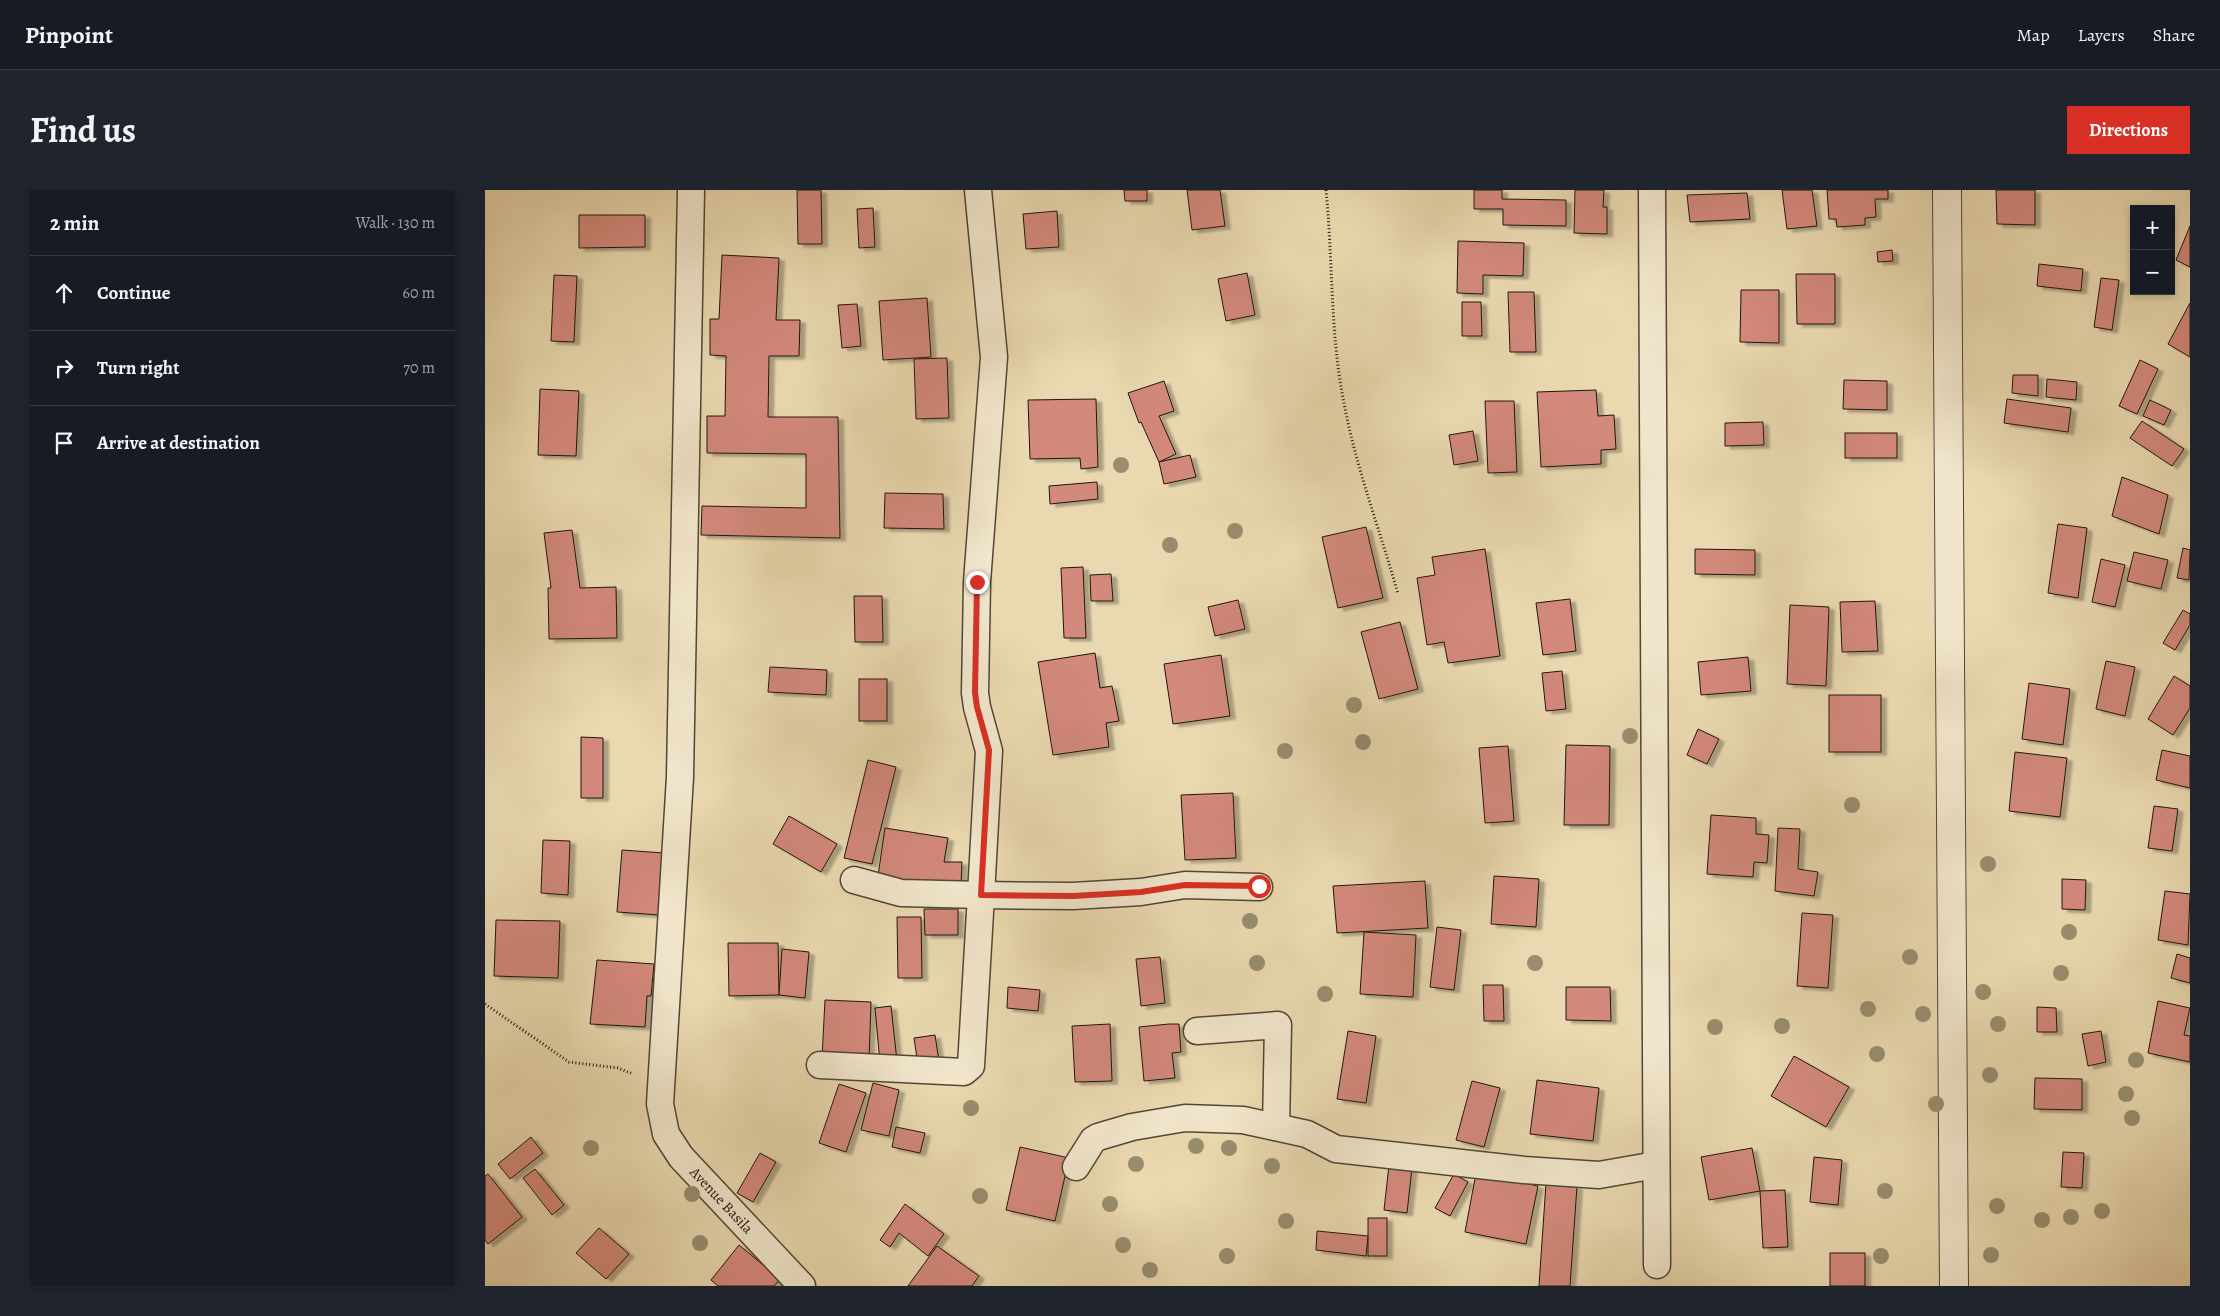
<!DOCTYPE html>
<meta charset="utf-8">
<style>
body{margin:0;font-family:Alegreya,serif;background:#20242c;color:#f1f3f6}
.controls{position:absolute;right:15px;top:15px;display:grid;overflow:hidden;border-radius:0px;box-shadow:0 2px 8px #0003}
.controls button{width:45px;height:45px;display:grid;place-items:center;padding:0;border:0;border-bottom:1px solid #363941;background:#171b24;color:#f1f3f6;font:25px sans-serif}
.stop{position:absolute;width:15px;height:15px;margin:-11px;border:4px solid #d93025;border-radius:50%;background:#fff}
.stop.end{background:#d93025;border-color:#fff;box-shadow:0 1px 5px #0008}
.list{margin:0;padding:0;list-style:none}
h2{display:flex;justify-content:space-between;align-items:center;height:65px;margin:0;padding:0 20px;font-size:21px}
h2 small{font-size:16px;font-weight:400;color:#9ea1a6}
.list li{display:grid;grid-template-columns:32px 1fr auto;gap:15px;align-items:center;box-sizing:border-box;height:75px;padding:0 20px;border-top:1px solid #363941}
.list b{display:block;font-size:19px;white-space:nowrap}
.list em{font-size:16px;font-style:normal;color:#9ea1a6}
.icon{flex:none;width:28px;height:28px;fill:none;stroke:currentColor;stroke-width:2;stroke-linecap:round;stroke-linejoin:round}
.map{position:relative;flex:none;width:1705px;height:1096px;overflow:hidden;border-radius:0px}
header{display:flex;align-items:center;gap:30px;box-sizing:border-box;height:70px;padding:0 25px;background:#171b24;border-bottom:1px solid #363941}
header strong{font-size:24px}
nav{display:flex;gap:28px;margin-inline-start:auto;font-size:18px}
.intro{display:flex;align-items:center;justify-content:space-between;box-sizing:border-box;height:120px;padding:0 30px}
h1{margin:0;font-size:35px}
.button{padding:12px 22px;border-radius:0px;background:#d93025;color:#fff;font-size:18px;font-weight:700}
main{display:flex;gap:30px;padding:0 30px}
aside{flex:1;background:#171b24;border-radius:0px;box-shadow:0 2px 8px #0003}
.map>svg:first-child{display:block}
.building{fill:#d3897b;stroke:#20150e;filter:url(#shadow)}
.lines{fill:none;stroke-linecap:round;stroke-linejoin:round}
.minor-casing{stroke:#524636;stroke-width:29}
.tertiary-casing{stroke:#524636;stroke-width:30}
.path{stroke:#20150e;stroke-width:3;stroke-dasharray:1 2.5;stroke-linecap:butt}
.minor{stroke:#f1e6cc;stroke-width:26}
.tertiary{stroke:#f1e6cc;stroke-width:28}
.tree{fill:#988e6f}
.route{stroke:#d93025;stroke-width:6}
.labels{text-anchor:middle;stroke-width:5;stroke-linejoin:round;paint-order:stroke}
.street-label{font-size:15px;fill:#20150e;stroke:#f1e6cc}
</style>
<header>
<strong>Pinpoint</strong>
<nav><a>Map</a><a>Layers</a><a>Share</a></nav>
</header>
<div class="intro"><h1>Find us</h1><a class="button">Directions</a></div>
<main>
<aside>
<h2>2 min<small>Walk · 130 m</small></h2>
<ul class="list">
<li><svg class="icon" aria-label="ahead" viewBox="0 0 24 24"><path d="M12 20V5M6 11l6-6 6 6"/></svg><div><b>Continue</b></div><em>60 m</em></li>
<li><svg class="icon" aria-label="right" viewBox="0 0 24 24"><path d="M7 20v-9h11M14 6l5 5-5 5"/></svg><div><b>Turn right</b></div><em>70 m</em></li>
<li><svg class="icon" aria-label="arrive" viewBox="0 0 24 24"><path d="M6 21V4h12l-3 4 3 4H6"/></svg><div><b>Arrive at destination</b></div></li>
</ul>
</aside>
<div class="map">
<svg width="1705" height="1096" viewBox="0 0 1705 1096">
<defs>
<filter id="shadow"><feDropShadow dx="5.5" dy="3" stdDeviation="1" flood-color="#0004"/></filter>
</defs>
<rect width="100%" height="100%" fill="#ead9b0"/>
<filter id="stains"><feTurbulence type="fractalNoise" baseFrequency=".004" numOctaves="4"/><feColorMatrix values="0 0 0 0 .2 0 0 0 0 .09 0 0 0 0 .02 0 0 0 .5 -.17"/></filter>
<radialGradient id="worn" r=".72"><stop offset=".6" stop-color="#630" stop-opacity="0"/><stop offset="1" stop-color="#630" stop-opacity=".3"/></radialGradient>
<g class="building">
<path d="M312,0H336L337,54H313Z"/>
<path d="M639,0H662V11H640Z"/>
<path d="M702,0H735L740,36L707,40Z"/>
<path d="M989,0H1017V9L1081,10V36L1018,35V19H989Z"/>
<path d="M1090,0H1119L1118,17H1122V44L1089,43Z"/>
<path d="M1297,0H1327L1332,36L1302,39Z"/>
<path d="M1342,0H1403V9H1390L1391,27L1380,28V35L1352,37L1351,29H1344Z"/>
<path d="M1511,0H1550V35L1512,34Z"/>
<path d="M1262,3L1265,29L1205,32L1202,5Z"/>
<path d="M388,18L390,57L374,58L372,19Z"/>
<path d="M572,21L574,57L541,59L538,24Z"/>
<path d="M94,25H160V57L94,58Z"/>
<path d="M1705,36V77L1691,70Z"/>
<path d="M973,51L1039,53L1038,86L998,85V104L972,103Z"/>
<path d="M1407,60L1408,71L1393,72L1392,62Z"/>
<path d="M237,65L294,68L291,130H315L314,166H284L283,227H353L355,348L216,345L217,316L321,318V264L222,263V226H240L241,166L225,165V129H234Z"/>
<path d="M1554,74L1598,79L1596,101L1552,96Z"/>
<path d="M762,83L770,125L741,131L733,89Z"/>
<path d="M1311,84H1350V134H1312Z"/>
<path d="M69,85L92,86L89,152L66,151Z"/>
<path d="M1616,88L1634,90L1627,140L1609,137Z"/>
<path d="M1256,100H1294V153L1255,152Z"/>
<path d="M1023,102H1049L1051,162H1025Z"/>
<path d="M442,108L446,167L398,170L394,111Z"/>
<path d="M977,112H996L997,146H977Z"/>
<path d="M1705,113V167L1683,154Z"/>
<path d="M372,114L376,156L357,158L353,115Z"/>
<path d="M462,168L464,228L431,229L429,169Z"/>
<path d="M1655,170L1673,179L1652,224L1634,216Z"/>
<path d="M1528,185H1553V206L1527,203Z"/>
<path d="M1562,189L1592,192L1591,210L1561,207Z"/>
<path d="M1359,190L1402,191V220L1358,219Z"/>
<path d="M679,191L689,221L674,226L691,264L674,272L656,232L654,233L643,203Z"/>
<path d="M55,199L94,201L91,266L53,265Z"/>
<path d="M1111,200L1113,226L1129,225L1131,259L1116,260V274L1056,277L1052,202Z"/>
<path d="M611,209L613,277L596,279L595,268L545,269L543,210Z"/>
<path d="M1522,209L1586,218L1583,242L1519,233Z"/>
<path d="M1665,210L1686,220L1679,235L1658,226Z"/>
<path d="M1000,211H1029L1032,282L1003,283Z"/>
<path d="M1657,231L1699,259L1687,276L1645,248Z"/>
<path d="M1278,232L1279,255L1240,256V233Z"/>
<path d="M988,241L993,271L969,275L964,245Z"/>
<rect x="1360" y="243" width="52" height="25"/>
<path d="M705,265L711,287L679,294L674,272Z"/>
<path d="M1637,287L1683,305L1674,344L1627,326Z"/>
<path d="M612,292L613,309L565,314L564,296Z"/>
<path d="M400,303L458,304L459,339L399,338Z"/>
<path d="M1573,334L1602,338L1593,408L1563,403Z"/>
<path d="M881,337L898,408L853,418L837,347Z"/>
<path d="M87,340L95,398L131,397L132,448L64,449L63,398H66L59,343Z"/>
<path d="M1698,358L1705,360L1704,390L1692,388Z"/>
<path d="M1000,359L1015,466L963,473L959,452L942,455L932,388L950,385L947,367Z"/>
<path d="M1210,359L1270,360V385L1210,384Z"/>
<path d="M1649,362L1683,370L1676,399L1642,391Z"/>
<path d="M1616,369L1640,375L1630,417L1607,412Z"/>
<path d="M598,377L601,448H579L576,378Z"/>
<path d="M626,384L628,411H606L605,385Z"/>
<path d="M369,406H397L398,452H370Z"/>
<path d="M1085,409L1091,461L1058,465L1051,413Z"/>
<path d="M753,410L760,439L730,446L723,417Z"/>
<path d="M1390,411L1393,461L1357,462L1355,412Z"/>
<path d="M1305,415L1344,417L1341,496L1302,494Z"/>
<path d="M1698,420L1705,424V435L1690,460L1678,453Z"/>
<path d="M915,432L933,499L894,509L876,442Z"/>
<path d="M610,463L615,498L627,496L634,531L621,533L624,557L568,565L553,472Z"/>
<path d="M736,465L745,526L688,534L679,474Z"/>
<path d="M1263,467L1266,501L1216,505L1213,472Z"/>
<path d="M1621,471L1650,477L1640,526L1611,519Z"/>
<path d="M285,477L342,480L341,505L283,502Z"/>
<path d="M1077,481L1081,519L1061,521L1057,483Z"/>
<path d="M1689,486L1705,496V518L1688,545L1663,529Z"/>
<rect x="374" y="489" width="28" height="42"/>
<path d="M1544,493L1585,499L1578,555L1537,549Z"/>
<rect x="1344" y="505" width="52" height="57"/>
<path d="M1213,539L1234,549L1222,574L1202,565Z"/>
<path d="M96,547L118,548V608H96Z"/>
<path d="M1081,555L1125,556L1124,635H1079Z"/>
<path d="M1023,556L1029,631L1000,633L994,558Z"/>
<path d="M1677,560L1705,566V598L1671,590Z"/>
<path d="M1530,562L1582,568L1575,627L1524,621Z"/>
<path d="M383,570L411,577L387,674L359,668Z"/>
<path d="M748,603L751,668L700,670L696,605Z"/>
<path d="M1669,616L1693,619L1687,661L1663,658Z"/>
<path d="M1226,625L1271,628V644L1284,645L1282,673L1269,672L1268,687L1222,684Z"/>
<path d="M304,626L352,654L336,682L288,654Z"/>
<path d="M400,638L463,648L459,672H477L476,696L452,695L393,686Z"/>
<path d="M1293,638L1315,639L1313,679L1333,682L1329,706L1290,701Z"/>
<path d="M58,650L85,651L83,705L56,703Z"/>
<path d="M137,660L179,663L175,725L132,722Z"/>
<path d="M1009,686L1054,689L1051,737L1006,734Z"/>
<path d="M1577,689L1601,690L1600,720L1577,719Z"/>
<path d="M940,691L943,738L852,743L848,696Z"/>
<path d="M1680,701L1705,704L1703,755L1673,750Z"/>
<path d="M439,719H473V745H440Z"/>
<path d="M1317,723L1348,725L1343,798L1312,796Z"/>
<path d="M412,727H436L437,788H413Z"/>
<path d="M11,730L75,731L73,788L9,786Z"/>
<path d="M952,737L976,740L969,800L945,797Z"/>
<path d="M879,742L931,745L928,807L875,804Z"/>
<path d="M243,753H293L294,805L244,806Z"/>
<path d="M297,759L324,762L320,808L294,805Z"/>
<path d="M1692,764L1705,768V793L1686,788Z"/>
<path d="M675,767L680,813L656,816L651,769Z"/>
<path d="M112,770L169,774L166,806H162L160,837L105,834Z"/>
<path d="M998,795H1018L1019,831H999Z"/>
<path d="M523,797L555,800L553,821L522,818Z"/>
<path d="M1081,797H1125L1126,831L1081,830Z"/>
<path d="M340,810L386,812L384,870L337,868Z"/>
<path d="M1673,811L1705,818L1699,845L1705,846V872L1663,863Z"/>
<path d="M406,816L412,871L395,873L390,818Z"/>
<path d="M1552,817L1571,818L1572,842H1552Z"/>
<path d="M625,834L627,891L590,892L587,836Z"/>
<path d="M684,834H694L696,862L687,863L690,888L659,891L654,837Z"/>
<path d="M863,841L891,846L881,913L852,909Z"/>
<path d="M1616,841L1621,872L1603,876L1597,844Z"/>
<path d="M450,845L454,871L433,875L429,848Z"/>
<path d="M1309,866L1364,897L1341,937L1286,906Z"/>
<path d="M1550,888L1597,889V920L1549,919Z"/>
<path d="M1052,890L1114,898L1108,951L1045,944Z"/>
<path d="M987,891L1015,898L999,957L971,950Z"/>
<path d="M388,893L414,900L404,946L376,940Z"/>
<path d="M354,894L381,903L361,962L334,953Z"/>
<path d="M411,937L440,943L435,963L407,957Z"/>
<path d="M46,947L58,963L25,989L13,974Z"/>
<path d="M535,957L584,968L570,1031L521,1020Z"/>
<path d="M1267,958L1275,1001L1224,1010L1216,967Z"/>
<path d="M1578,962L1599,963L1597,998L1576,997Z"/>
<path d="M275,963L291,972L268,1012L252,1003Z"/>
<path d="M1329,967L1357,970L1353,1015L1325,1012Z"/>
<path d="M904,975L927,978L922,1023L899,1020Z"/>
<path d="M50,979L79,1015L67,1025L38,988Z"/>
<path d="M991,983L1053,996L1041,1054L980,1042Z"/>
<path d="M3,984L37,1027L3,1054L0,1050V986Z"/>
<path d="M969,984L983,992L965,1026L950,1018Z"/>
<path d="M1061,993L1092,996L1085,1096H1054Z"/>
<path d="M1300,1000L1303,1057L1278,1058L1275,1001Z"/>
<path d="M420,1014L459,1044L443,1066L414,1043L405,1057L395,1050Z"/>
<rect x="883" y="1028" width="19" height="38"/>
<path d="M114,1038L144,1064L121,1089L91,1063Z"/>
<path d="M832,1041L883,1046L881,1066L831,1060Z"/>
<path d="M254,1055L295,1089L289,1096H233L226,1090Z"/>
<path d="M452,1056L494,1086L487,1096H423Z"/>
<rect x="1345" y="1063" width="35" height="33"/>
</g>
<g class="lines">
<g class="minor-casing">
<g id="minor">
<path id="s1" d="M206,0L195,587L175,914L181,944L196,967L317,1096"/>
<path d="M1167,0L1172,1075"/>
<path d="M369,690L416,703L496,705L504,561L492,517L490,503L492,392L509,167L493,0"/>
<path d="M712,841L793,835L791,937"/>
<path d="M335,875L479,882L486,876L496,705L588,706L656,702L700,695L774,697"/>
<path d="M591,977L608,950L613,947L647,937L700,928L758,930L822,944L851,959L1039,980L1114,985L1171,975"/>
</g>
</g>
<g class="tertiary-casing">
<path id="tertiary" d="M1462,0L1469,1096"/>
</g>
<g class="path">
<path d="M841,0C848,70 845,145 859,213C871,278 895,340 913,404"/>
<path d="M0,814L84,872L133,878L148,884"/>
</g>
<use href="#minor" class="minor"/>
<use href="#tertiary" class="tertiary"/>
</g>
<g class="tree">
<circle cx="636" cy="275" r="8"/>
<circle cx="750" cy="341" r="8"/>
<circle cx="685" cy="355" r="8"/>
<circle cx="869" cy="515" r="8"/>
<circle cx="1145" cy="546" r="8"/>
<circle cx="878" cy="552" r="8"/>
<circle cx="800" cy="561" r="8"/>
<circle cx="1367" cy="615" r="8"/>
<circle cx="1503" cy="674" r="8"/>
<circle cx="765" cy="731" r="8"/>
<circle cx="1584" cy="742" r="8"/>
<circle cx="1425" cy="767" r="8"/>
<circle cx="772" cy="773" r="8"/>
<circle cx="1050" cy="773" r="8"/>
<circle cx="1576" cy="783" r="8"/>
<circle cx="1498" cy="802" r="8"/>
<circle cx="840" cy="804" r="8"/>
<circle cx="1383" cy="819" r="8"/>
<circle cx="1438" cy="824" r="8"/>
<circle cx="1513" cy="834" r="8"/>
<circle cx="1297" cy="836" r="8"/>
<circle cx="1230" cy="837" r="8"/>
<circle cx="1392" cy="864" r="8"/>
<circle cx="1651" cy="870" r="8"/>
<circle cx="1505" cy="885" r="8"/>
<circle cx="1641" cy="904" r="8"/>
<circle cx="1451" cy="914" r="8"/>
<circle cx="486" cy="918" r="8"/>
<circle cx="1647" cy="928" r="8"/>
<circle cx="711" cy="956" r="8"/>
<circle cx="106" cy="958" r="8"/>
<circle cx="744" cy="958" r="8"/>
<circle cx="651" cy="974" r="8"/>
<circle cx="787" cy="976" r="8"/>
<circle cx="1400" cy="1001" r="8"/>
<circle cx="207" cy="1004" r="8"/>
<circle cx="495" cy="1006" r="8"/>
<circle cx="625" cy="1014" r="8"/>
<circle cx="1512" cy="1016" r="8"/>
<circle cx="1617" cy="1021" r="8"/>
<circle cx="1586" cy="1027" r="8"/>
<circle cx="1557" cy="1030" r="8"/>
<circle cx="801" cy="1031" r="8"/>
<circle cx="215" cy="1053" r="8"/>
<circle cx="638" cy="1055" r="8"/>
<circle cx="1506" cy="1065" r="8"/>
<circle cx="742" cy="1066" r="8"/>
<circle cx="1396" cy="1066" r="8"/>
<circle cx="665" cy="1080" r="8"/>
</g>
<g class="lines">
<path class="route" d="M492,392L490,503L492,517L504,560L496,705L588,706L656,702L700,695L774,696"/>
</g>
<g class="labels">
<g class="street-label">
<text dy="5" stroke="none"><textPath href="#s1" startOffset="1032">Avenue Basila</textPath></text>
</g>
</g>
<rect width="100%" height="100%" filter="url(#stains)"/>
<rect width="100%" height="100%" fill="url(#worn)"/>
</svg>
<div class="controls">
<button>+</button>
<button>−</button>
</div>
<div class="stop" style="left:774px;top:696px"></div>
<div class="stop end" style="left:492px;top:392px"></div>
</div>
</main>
